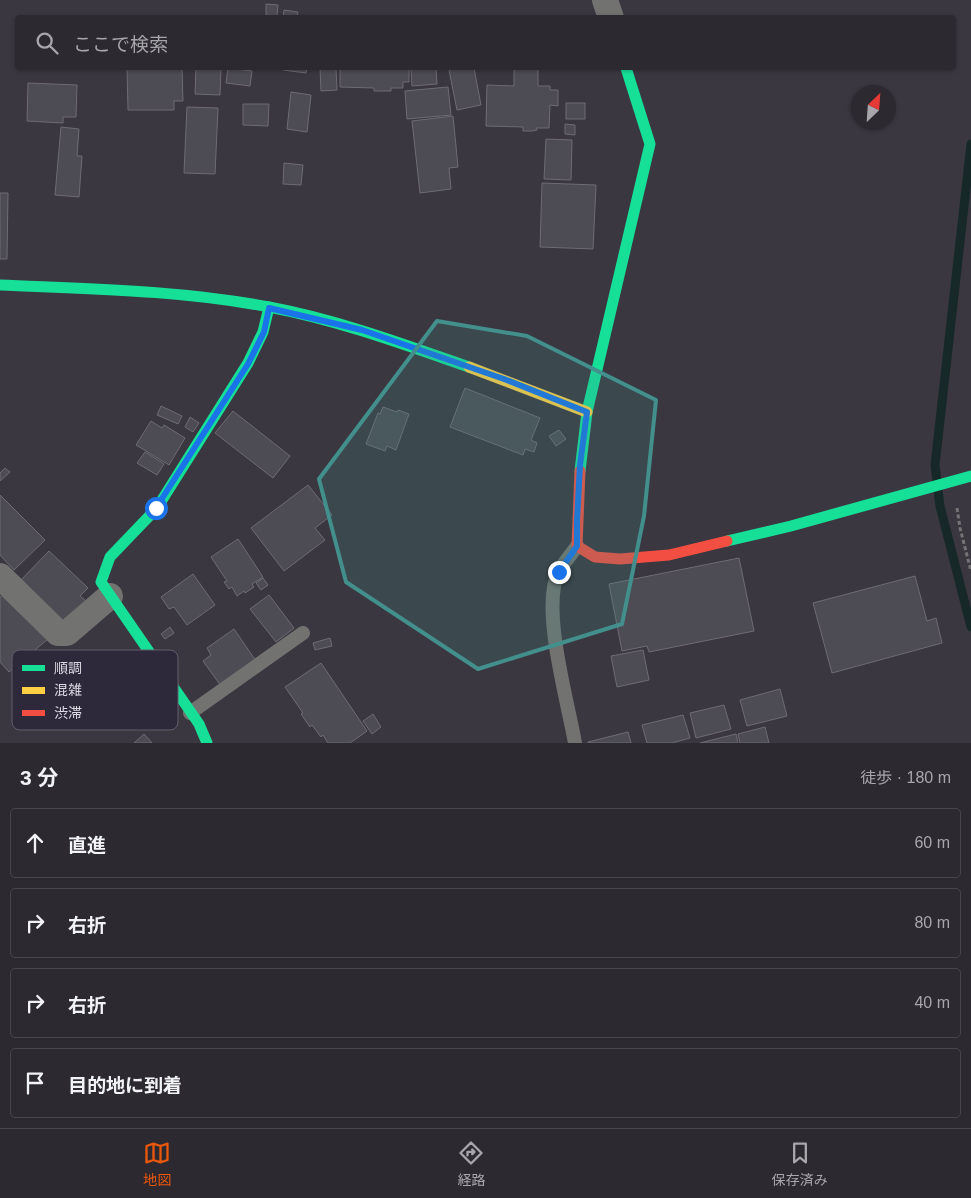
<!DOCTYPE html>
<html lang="ja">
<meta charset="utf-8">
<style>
body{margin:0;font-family:Helvetica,"Noto Sans JP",sans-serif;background:#38353c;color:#f1f3f6}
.compass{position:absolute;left:851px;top:85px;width:45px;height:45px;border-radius:50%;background:#2c2930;box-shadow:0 1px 4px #0004;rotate:25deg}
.stop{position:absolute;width:15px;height:15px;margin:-11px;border:4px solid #1a73e8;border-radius:50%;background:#fff}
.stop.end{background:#1a73e8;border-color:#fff;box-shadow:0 1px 5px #0008}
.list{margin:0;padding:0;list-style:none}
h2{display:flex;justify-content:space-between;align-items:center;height:65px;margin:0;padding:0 20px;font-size:21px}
h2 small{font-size:16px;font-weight:400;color:#a6a6ab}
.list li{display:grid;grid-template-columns:32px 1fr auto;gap:15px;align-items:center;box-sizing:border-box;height:70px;margin:0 10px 10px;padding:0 10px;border:1px solid #48454c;border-radius:5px}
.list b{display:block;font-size:19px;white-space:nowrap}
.list em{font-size:16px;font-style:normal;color:#a6a6ab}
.icon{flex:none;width:28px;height:28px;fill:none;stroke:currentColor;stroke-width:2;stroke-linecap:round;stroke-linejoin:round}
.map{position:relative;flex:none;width:971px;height:743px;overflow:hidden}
.search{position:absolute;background:#2c2930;box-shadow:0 1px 4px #0004;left:15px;right:15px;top:15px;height:55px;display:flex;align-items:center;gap:12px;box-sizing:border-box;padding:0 18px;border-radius:5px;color:#a6a6ab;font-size:19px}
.sheet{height:385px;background:#2c2930}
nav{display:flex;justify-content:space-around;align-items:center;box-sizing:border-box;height:70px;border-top:1px solid #48454c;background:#2c2930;font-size:14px;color:#a6a6ab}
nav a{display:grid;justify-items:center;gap:2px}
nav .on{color:#ea580c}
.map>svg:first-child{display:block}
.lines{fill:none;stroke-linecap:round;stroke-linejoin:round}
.stream{stroke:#172829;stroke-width:9}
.building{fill:#4d4b53;stroke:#6e6b73}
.path{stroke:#757375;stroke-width:3;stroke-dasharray:4 2.5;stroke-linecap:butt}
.lane{stroke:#727270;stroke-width:14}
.street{stroke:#727270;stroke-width:26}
.fast{stroke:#16e098;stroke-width:11}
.slow{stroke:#ffcf43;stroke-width:11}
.jam{stroke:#f24e42;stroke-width:11}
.route{stroke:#1a73e8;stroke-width:6}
.marked{fill:#428f8c;fill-opacity:0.2;stroke:#428f8c;stroke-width:4;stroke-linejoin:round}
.key{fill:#2e293a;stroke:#625e6d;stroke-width:1}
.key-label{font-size:14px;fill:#dcd9e4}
</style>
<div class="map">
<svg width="971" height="743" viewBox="0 0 971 743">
<rect width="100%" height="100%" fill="#3a3740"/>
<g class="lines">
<path class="stream" d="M971,144L935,465L940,506L971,627"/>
</g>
<g class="building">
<path d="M266,4L278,5L277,16L266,15Z"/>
<path d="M284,10L298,12L297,18H283Z"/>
<path d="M182,68L183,101H174V110H128L127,69Z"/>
<path d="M196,68H221L220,95L195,94Z"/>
<path d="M228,68L252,71L250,86L226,83Z"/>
<path d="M284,68H307L306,73L283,70Z"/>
<path d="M320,68H336L337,90L321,91Z"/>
<path d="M340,68H409V82H403V88H391V91H374V88L340,87Z"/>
<path d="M411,68H436L437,84L412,86Z"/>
<path d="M459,68H474L481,105L457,110L449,70Z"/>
<path d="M514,68H538V86H550V90H558V106L550,105L549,128H536L537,130L532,131H523V127L486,126L487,85L514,86Z"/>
<path d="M28,83L77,85L76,117H63V123L27,121Z"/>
<path d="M448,87L451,115L407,119L405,91Z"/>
<path d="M291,92L311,95L307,132L287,129Z"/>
<rect x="566" y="103" width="19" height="16"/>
<path d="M243,104H269L268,126L243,125Z"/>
<path d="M187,107L218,108L215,174L184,173Z"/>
<path d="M453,116L458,167L449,168L451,189L420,193L412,121Z"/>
<path d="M565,124L575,125V135L565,134Z"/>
<path d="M61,127L79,129L77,156H82L79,197L55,195Z"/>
<path d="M546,139L572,140L571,180L544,179Z"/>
<path d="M284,163L303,165L301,185L283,184Z"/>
<path d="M542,183L596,185L593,249L540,247Z"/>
<path d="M0,193H8L7,259H0Z"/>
<path d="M465,388L540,418L531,440L537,443L534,452L525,449L523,455L450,427Z"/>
<path d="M161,406L182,416L178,424L157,415Z"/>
<path d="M383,407L397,412L398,410L409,414L396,450L387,446L385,451L366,444L378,413L380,414Z"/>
<path d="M233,411L290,456L273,478L215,433Z"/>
<path d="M190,417L199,423L193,432L185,427Z"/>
<path d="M151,421L162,428L164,425L185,438L169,465L136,445Z"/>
<path d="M559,430L566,439L556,446L549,436Z"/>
<path d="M145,452L164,464L157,475L137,463Z"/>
<path d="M5,468L10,472L0,481V473Z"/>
<path d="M308,485L332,515L315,528L325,540L284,571L251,528Z"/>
<path d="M0,495L45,540L14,570L0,555Z"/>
<path d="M238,539L263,577L252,584L254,587L245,593L244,591L237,596L232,587L229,589L224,582L227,581L211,557Z"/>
<path d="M49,551L88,588L80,596L86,601L64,624L20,581Z"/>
<path d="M739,558L754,631L649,652L647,646L622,651L609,584Z"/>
<path d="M193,574L215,605L187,625L174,607L169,609L161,597Z"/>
<path d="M915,576L927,621L936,618L942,643L832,673L813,603Z"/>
<path d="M263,578L268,585L261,590L256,583Z"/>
<path d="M7,591L48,639L9,672L0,662V597Z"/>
<path d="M269,595L294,628L276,642L250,609Z"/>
<path d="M170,627L174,633L165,639L161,634Z"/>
<path d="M234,629L256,661L221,686L203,661L211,655L207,648Z"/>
<path d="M330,638L332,646L315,650L313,643Z"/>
<path d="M643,650L649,680L617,687L611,656Z"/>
<path d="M321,663L367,731L350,743H328L323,735L321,737L312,725L310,727L301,714L303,713L285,687Z"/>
<path d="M780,689L787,716L747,726L740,700Z"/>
<path d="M724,705L731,729L696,738L690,713Z"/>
<path d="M373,714L381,727L372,734L363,721Z"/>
<path d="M683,715L690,738L672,743H647L642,725Z"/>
<path d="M765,727L769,743H740L738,734Z"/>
<path d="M628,732L631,743H588V742Z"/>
<path d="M144,734L152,743H134Z"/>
<path d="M736,734L738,743H700Z"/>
</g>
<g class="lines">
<path class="path" d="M957,508L960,528L971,571"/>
<g class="lane">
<path d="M190,713L303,633"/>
<path d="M575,743C568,702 540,606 559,571C564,562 572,554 577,546"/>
</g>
<g class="street">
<path d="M605,0L611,18"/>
<path d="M0,576L58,633H67L110,596"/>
</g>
<g class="fast">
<path d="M0,285C90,289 180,290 269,307C338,320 403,344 469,367"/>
<path d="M580,471L587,412L650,144L626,68"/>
<path d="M727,541L791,526L971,476"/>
<path d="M207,743L199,724L101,582L110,557L157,508L248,363L263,332L269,307"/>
</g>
<path class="slow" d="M469,367L587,412"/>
<path class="jam" d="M580,471L577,546L595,557L620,559L669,555L727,541"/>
</g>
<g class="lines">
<path class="route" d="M156,508L248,364L264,332L269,308L362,330L504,379L587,412L580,465L577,521V546L559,572"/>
</g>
<path class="marked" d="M437,321L527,336L656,400L644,516L622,624L478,669L346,582L319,479Z"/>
<rect x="12" y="650" width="166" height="80" rx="8" class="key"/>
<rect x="22" y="665" width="23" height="6" fill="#16e098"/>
<rect x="22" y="687" width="23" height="7" fill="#ffcf43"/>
<rect x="22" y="710" width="23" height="6" fill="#f24e42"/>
<g class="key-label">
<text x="54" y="673">順調</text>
<text x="54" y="695">混雑</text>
<text x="54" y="718">渋滞</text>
</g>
</svg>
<svg class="compass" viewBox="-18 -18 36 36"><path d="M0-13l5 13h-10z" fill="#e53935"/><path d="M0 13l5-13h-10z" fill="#a6a6ab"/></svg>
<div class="stop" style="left:156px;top:508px"></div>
<div class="stop end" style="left:559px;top:572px"></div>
<div class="search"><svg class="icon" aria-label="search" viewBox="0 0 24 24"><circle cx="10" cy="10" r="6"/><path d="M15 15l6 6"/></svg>ここで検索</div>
</div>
<section class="sheet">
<h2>3 分<small>徒歩 · 180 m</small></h2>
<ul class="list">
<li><svg class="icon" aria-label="ahead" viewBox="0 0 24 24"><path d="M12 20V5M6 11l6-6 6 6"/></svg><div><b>直進</b></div><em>60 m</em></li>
<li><svg class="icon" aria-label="right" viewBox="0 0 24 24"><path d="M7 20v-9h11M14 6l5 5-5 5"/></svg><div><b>右折</b></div><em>80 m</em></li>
<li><svg class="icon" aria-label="right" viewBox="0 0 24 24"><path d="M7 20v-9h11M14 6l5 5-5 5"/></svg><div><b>右折</b></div><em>40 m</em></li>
<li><svg class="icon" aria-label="arrive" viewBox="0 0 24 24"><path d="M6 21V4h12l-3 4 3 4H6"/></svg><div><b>目的地に到着</b></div></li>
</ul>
</section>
<nav>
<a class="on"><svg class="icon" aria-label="map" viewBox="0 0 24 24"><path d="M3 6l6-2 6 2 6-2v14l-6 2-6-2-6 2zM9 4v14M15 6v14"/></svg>地図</a>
<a><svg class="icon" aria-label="directions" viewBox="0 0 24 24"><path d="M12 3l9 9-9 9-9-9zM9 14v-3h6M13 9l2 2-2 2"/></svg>経路</a>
<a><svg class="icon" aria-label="saved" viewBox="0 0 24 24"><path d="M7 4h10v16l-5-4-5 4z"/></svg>保存済み</a>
</nav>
